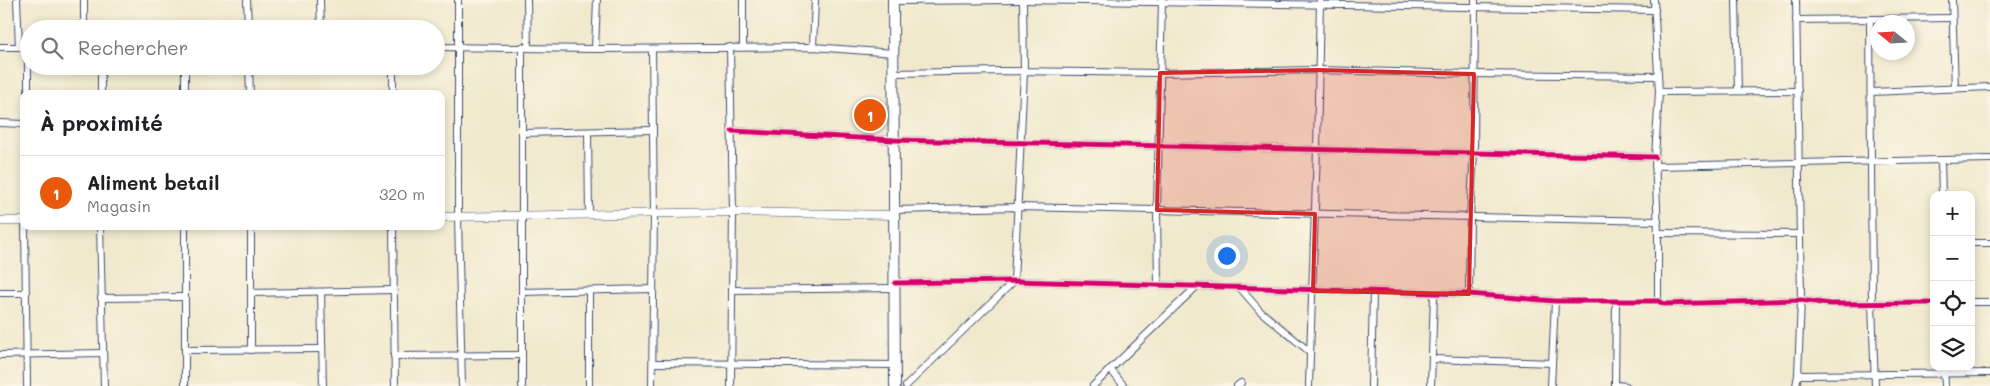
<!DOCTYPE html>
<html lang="fr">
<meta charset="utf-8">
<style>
body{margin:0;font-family:Mali,sans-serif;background:#f6f6f6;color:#202124}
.controls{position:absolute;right:15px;bottom:15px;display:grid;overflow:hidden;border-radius:10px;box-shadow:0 2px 8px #0003}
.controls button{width:45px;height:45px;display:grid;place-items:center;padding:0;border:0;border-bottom:1px solid #e0e0e0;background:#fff;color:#202124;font:25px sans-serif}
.compass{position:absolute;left:1870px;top:15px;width:45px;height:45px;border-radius:50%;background:#fff;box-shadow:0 2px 8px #0003;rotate:288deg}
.you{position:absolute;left:1226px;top:255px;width:18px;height:18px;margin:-12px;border:4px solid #fff;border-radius:50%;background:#1a73e8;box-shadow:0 0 0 8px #1a73e833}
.badge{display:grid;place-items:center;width:32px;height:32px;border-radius:50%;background:#ea580c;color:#fff;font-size:16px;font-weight:700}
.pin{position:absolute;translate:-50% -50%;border:2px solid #fff;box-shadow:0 1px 5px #0006}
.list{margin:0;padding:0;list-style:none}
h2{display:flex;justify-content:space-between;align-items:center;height:65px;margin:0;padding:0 20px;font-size:21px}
h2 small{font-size:16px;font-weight:400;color:#757577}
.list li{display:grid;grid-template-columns:32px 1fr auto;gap:15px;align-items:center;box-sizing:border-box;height:75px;padding:0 20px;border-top:1px solid #e0e0e0}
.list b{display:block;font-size:19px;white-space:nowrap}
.list p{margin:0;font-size:16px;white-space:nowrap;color:#757577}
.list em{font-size:16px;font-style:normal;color:#757577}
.icon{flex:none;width:28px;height:28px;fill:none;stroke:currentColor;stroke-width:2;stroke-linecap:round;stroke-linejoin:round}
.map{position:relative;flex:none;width:1990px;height:386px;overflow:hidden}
.search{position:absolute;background:#fff;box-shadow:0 2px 8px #0003;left:20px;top:20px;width:425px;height:55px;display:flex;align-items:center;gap:12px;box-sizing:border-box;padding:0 18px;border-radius:28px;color:#757577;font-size:19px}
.panel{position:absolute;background:#fff;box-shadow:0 2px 8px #0003;left:20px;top:90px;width:425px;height:140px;border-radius:10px}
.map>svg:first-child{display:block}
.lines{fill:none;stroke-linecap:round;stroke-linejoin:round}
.minor-casing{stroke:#3b4b6f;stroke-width:8}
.tertiary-casing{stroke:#3b4b6f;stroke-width:9}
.primary-casing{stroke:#3b4b6f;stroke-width:12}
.minor{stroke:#fff;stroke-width:6}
.tertiary{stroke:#fff;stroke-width:8}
.primary{stroke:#fff;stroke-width:10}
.cycleway-casing{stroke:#fcf5e5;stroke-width:8}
.cycleway{stroke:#d6006c;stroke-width:5}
.marked{fill:#d62828;fill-opacity:0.2;stroke:#d62828;stroke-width:4;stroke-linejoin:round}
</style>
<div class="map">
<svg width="1990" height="386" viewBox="0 0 1990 386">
<rect width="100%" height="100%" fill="#fcf5e5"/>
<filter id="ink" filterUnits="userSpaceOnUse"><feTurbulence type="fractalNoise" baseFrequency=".02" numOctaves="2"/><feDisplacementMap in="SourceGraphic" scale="10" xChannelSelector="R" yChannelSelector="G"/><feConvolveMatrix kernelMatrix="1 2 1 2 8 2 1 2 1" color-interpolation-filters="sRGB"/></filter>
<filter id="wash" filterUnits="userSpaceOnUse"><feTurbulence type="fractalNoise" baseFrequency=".0096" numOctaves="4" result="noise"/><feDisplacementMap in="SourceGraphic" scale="20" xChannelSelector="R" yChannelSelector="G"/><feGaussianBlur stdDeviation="1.12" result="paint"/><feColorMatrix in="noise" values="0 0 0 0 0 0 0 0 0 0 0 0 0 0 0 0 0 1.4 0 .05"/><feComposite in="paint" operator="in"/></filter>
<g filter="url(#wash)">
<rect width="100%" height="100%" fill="#f1e9cd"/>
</g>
<g filter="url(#ink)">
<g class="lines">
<g class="minor-casing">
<g id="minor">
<path d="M17,0L19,47"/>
<path d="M247,0L248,29"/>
<path d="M320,0L321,29"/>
<path d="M458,0V217L462,386"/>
<path d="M527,0L528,47"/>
<path d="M1654,0L1659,92L1655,157L1658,233V301"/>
<path d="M1736,0L1738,91"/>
<path d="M1796,0L1801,300L1798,375L1796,386"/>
<path d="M1952,0L1955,89"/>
<path d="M893,1L1023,0L1655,10"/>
<path d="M1870,19L1872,304L1875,386"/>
<path d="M1796,20L1952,18"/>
<path d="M84,29V0"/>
<path d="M743,46V0"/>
<path d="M0,47H29"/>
<path d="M436,47L595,49L813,47L894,53"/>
<path d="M522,47V386"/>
<path d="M730,47L733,212L731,386"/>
<path d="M813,47L815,0"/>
<path d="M595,49L597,0"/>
<path d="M652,49L654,213L652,386"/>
<path d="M101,66V94"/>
<path d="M249,66L250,94"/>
<path d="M894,73L1004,71L1160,73L1318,70L1474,74L1658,76"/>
<path d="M1659,92L1798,91"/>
<path d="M1871,92L1990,87"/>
<path d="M28,94V47"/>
<path d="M185,94V66"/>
<path d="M393,94V66"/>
<path d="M0,123L24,124"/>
<path d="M732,131L894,140L1655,157"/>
<path d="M522,133L653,130"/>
<path d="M588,133L589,215"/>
<path d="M1941,161L1942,195"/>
<path d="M1655,166L1990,159"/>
<path d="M894,210L1018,207L1658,221"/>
<path d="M25,226L27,386"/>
<path d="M100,226L104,386"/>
<path d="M185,226V386"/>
<path d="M251,226V350"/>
<path d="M393,226L395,386"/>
<path d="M1658,233L1800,234"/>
<path d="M1971,243H1990"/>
<path d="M895,283L1014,281L1469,294L1555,301H1658L1664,304L1801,300L1830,304L1934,303"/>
<path d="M1158,285L1157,210L1162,0"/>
<path d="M1241,289L1260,311L1310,352"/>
<path d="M732,290L895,288"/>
<path d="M589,291V386"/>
<path d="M321,292L323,386"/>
<path d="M522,292L652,289"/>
<path d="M0,293H26"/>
<path d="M252,293L393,290"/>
<path d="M1469,294L1470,217L1474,153L1475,0"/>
<path d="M101,298L184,297"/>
<path d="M1971,302H1990"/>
<path d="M185,350L322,349"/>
<path d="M0,355L103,353"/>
<path d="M394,356L522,355"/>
<path d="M1432,359L1552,363"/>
<path d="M653,363L895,365"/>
<path d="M1944,367L1945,386"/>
<path d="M1110,369L1124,386"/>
<path d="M1798,375L1990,373"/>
<path d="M1615,385L1626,386"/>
<path d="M906,386L1014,281L1024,72L1023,0"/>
<path d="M1093,386L1197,286"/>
<path d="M1237,386L1241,383"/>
<path d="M1309,386L1317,149L1320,0"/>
<path d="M1371,386L1373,292"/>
<path d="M1431,386L1434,294"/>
<path d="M1551,386L1555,301"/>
<path d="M1615,386L1616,301"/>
</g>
</g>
<g class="tertiary-casing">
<g id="tertiary">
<path d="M441,217L733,212L894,215"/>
<path d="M0,221H24"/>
</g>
</g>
<g class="primary-casing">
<path id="primary" d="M893,0L895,386"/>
</g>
<use href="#minor" class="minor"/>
<use href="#tertiary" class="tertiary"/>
<use href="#primary" class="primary"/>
<g class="cycleway-casing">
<g id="cycleway">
<path d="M732,131L894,140L1655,157"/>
<path d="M895,283L1014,281L1469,294L1555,301H1658L1664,304L1801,300L1830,304L1934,303"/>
</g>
</g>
<use href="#cycleway" class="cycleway"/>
</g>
</g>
<path class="marked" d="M1318,70L1474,74L1469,294L1313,291L1315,214L1157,210L1160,73Z"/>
</svg>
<div class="controls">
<button>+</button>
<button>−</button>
<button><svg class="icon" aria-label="locate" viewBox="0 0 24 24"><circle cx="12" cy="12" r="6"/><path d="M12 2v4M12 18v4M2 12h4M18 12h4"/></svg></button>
<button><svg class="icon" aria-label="layers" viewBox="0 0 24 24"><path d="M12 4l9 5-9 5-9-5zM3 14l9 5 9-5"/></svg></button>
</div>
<svg class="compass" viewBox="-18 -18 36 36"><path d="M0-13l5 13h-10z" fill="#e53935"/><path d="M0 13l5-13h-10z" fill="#757577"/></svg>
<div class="you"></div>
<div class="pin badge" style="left:870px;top:115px">1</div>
<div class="search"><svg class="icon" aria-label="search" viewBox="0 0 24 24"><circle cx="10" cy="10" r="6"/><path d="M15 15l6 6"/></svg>Rechercher</div>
<section class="panel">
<h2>À proximité<small></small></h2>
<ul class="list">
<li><span class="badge">1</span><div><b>Aliment betail</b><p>Magasin</p></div><em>320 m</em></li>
</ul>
</section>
</div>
